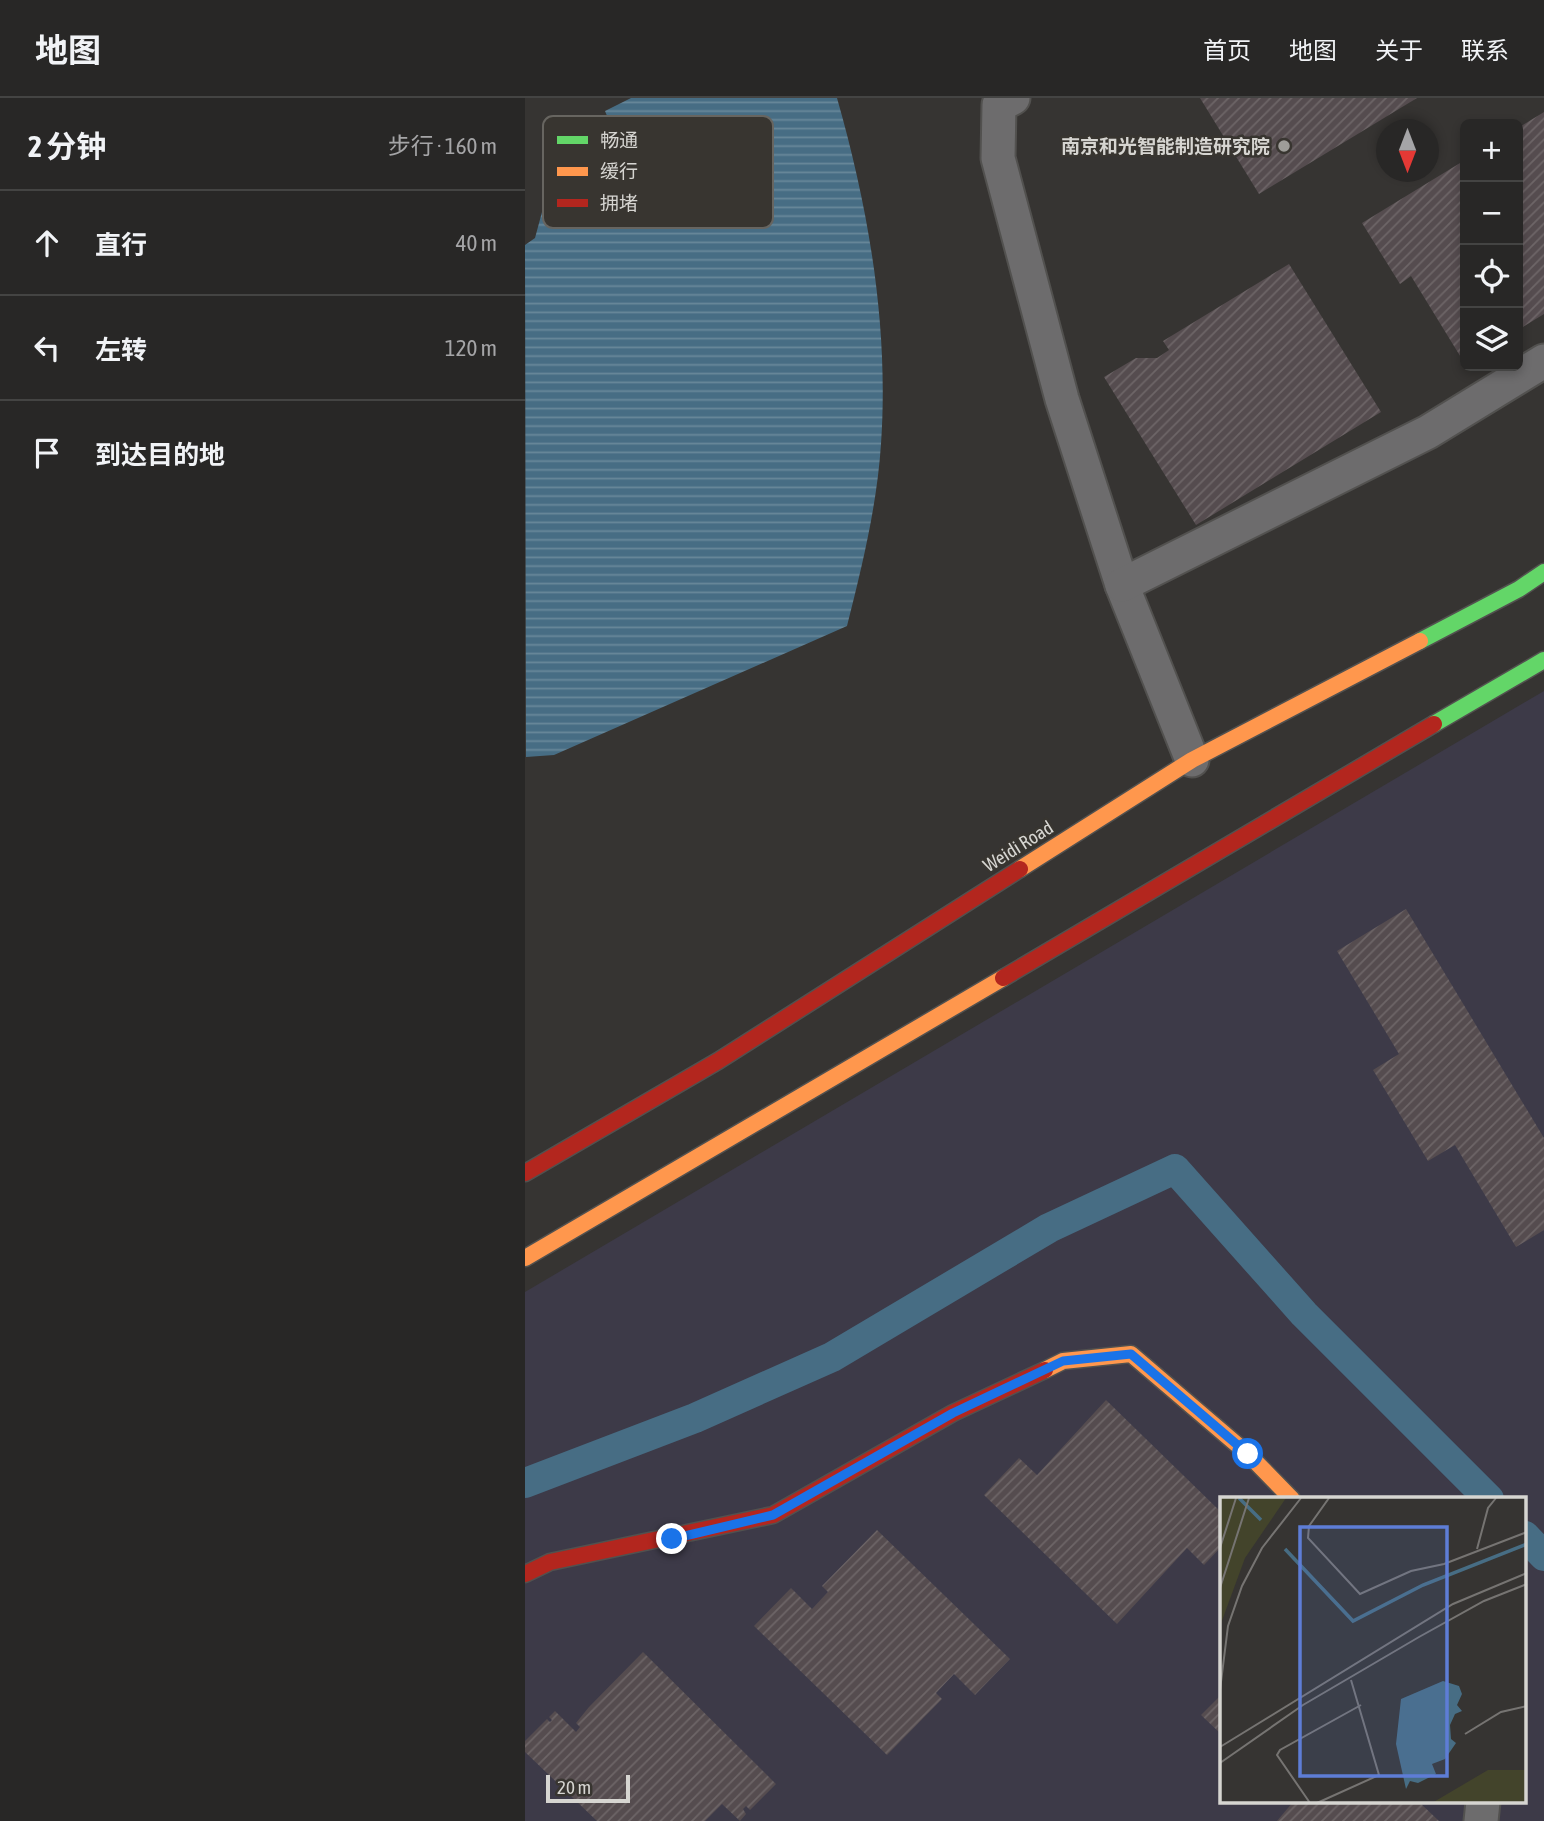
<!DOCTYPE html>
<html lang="zh">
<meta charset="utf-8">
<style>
body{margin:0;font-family:"Asap Condensed","Noto Sans SC",sans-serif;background:#343332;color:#f1f3f6}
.controls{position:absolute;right:21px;top:21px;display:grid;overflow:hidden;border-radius:10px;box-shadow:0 4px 10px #0003}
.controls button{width:63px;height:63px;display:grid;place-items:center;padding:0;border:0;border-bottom:2px solid #444443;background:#282726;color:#f1f3f6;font:35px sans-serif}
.compass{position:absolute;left:851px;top:21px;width:63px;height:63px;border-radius:50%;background:#282726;box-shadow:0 4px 10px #0003;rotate:180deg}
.scale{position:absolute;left:21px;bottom:18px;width:84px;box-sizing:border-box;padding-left:7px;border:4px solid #d6d5d1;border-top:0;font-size:19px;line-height:24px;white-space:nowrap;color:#d6d5d1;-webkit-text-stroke:5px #383530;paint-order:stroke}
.stop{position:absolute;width:21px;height:21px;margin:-16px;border:5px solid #1a73e8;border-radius:50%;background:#fff}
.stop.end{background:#1a73e8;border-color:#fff;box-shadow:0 2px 7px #0008}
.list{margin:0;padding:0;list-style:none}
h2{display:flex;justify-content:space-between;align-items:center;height:91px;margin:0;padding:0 28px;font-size:30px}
h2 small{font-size:23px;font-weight:400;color:#a5a5a7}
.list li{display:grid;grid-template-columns:46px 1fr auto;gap:21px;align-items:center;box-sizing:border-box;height:105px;padding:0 28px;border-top:2px solid #444443}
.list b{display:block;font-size:26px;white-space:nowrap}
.list em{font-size:23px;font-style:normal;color:#a5a5a7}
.icon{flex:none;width:38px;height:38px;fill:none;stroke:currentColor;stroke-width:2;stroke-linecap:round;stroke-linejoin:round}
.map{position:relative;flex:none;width:1019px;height:1723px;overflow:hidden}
header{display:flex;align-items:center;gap:42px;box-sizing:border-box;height:98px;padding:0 35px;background:#282726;border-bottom:2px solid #444443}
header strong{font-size:33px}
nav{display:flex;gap:38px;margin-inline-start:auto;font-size:24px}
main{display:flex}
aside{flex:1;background:#282726}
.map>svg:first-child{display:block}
.commercial{fill:#3d3a48;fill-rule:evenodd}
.water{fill:url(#water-rules)}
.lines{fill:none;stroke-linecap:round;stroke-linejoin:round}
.canal{stroke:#476d84;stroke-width:30}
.building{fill:url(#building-hatch)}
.street-casing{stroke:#52514f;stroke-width:37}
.fast-casing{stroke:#52514f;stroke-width:19}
.slow-casing{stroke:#52514f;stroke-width:19}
.jam-casing{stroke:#52514f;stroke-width:19}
.street{stroke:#6d6c6d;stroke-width:33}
.fast{stroke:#63d668;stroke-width:16}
.slow{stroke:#ff974d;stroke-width:16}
.jam{stroke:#b3261e;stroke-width:16}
.route{stroke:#1a73e8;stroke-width:9}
.poi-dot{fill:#9e9d99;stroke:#383530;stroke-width:2.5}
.labels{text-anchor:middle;stroke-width:5;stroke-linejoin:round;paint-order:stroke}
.poi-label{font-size:19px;font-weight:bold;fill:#d6d5d1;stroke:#383530;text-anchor:end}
.street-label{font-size:19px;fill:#d6d5d1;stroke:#383530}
.inset-river{fill:none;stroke:#476d84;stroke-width:3.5}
.inset-road{fill:none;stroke:#767472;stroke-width:2}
.view{fill:#5e7dd6;fill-opacity:0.15;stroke:#5e7dd6;stroke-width:3.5}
.inset-edge{fill:none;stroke:#d6d5d1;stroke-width:3.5}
.key{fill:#383530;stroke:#676560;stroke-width:2}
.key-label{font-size:19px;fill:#d6d5d1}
</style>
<header>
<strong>地图</strong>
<nav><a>首页</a><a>地图</a><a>关于</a><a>联系</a></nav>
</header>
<main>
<aside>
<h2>2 分钟<small>步行 · 160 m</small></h2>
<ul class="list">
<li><svg class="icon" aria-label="ahead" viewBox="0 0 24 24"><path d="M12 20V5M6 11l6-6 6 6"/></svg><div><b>直行</b></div><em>40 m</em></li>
<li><svg class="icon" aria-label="left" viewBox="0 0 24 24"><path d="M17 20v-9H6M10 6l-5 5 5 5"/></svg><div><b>左转</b></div><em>120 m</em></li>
<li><svg class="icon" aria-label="arrive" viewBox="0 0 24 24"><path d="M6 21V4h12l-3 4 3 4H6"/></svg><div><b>到达目的地</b></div></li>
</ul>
</aside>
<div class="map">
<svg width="1019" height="1723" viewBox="0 0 1019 1723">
<defs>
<pattern id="water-rules" width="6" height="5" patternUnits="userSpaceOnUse" patternTransform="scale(1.75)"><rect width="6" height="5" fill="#476d84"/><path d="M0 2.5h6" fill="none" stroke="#69889a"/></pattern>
<pattern id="building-hatch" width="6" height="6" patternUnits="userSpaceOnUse" patternTransform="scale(1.75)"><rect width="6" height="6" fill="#554c4f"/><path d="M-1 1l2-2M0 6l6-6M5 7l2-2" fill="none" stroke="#6d6567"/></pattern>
</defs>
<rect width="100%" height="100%" fill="#363432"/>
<path class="commercial" d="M1019,593V1723H0V1194ZM697,1401H1000V1704H697Z"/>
<path class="water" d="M106,0H312C344,112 364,229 356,346C352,407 337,469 322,528L29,657L1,659L0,147L10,140L17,114C53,111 77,98 107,78L80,13Z"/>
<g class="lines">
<g class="canal">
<path d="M0,1385L170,1320L307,1259L524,1130L650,1071L779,1216L964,1401"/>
<path d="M1000,1438L1019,1458"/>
</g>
</g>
<g class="building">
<path d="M675,0H892L734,96Z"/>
<path d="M1019,14V216L993,232V30Z"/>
<path d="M940,62V266L886,178L875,186L837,125Z"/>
<path d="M764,166L856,314L671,427L579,279L611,260H632L644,252L638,243Z"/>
<path d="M881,811L1019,1040V1132L991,1149L930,1047L903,1063L848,972L874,956L812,853Z"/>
<path d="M581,1302L697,1415V1448L679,1467L662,1450L592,1526L459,1397L494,1360L512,1377Z"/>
<path d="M352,1432L485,1561L450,1597L429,1576L411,1595L417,1601L362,1657L229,1528L266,1490L287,1511L303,1494L297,1488Z"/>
<path d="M118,1554L251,1686L225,1712L221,1708L218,1711L221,1716L215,1723L197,1706L180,1723H72L0,1654V1643L22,1621L25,1624L27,1622L24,1619L30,1613L51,1634L55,1629L51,1625L64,1609Z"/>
<path d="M697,1596V1637L676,1617Z"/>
<path d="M768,1704H894L914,1723H752Z"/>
</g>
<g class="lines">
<g class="street-casing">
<g id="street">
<path d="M488,0L474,7L473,60L537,301L597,487L667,662"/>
<path d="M597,487L903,334L1019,263"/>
<path d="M956,1723L958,1704"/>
</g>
</g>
<g class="fast-casing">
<g id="fast">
<path d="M895,543L994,491L1019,474"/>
<path d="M909,626L1019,562"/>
</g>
</g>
<g class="slow-casing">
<g id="slow">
<path d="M495,771L667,662L895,543"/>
<path d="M0,1160L478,880"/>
<path d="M520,1272L538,1263L606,1256L723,1356L767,1401"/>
</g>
</g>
<g class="jam-casing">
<g id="jam">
<path d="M478,880L909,626"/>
<path d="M0,1075L193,963L495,771"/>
<path d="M0,1476L25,1464L248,1417L428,1315L520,1272"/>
</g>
</g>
<use href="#street" class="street"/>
<use href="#fast" class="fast"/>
<use href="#slow" class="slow"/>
<use href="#jam" class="jam"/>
</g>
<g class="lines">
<path class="route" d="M147,1441L248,1417L428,1315L538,1263L606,1256L723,1356"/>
</g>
<circle class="poi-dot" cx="759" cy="48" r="7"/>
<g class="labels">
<g class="poi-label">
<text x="745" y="55">南京和光智能制造研究院</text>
</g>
<g class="street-label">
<text transform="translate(493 748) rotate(-32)" y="7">Weidi Road</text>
</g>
</g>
<g transform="translate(695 1399)">
<rect width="306" height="306" fill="#363432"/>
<path d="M0,1H66L25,61L0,129Z" fill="#43442b"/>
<path d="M268,273H306V306H212Z" fill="#43442b"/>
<path d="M223,184L239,189L242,197L237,208L242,214L235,217L230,228L231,242L236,246L225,262L212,267L216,277L198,286L190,284L186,292L176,247L181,202Z" fill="#476d84"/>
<path class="inset-river" d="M19,1L41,23M65,52L133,124L203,88L307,47"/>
<path class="inset-road" d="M109,1L89,29L88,41L140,97L191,74L224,67L307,35M0,51L16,1M257,52L268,11L276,1M0,91L29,1M0,193L8,129L22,89L42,51L81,1M245,237L281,215L307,209M0,250L233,107L307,76M0,266L83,208L199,140L264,104L307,87M90,306L57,258L60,253L141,208M97,306L159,278L131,183"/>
<path class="view" d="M80,30H227V279H80Z"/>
<rect width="306" height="306" class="inset-edge"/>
</g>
<rect x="18" y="18" width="230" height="112" rx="10" class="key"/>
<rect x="32" y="38" width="31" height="8" fill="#63d668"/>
<rect x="32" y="69" width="31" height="9" fill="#ff974d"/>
<rect x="32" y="101" width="31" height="8" fill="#b3261e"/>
<g class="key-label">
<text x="75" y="49">畅通</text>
<text x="75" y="80">缓行</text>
<text x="75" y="112">拥堵</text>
</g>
</svg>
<div class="controls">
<button>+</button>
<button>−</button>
<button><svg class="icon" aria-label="locate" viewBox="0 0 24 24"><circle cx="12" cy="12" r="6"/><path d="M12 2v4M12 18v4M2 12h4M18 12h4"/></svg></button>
<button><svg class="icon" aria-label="layers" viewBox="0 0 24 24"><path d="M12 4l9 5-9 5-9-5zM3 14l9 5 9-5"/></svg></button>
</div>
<svg class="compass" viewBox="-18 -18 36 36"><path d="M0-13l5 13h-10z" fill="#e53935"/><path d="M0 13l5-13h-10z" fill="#a5a5a7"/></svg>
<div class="scale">20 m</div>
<div class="stop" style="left:723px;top:1356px"></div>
<div class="stop end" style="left:147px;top:1441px"></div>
</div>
</main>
